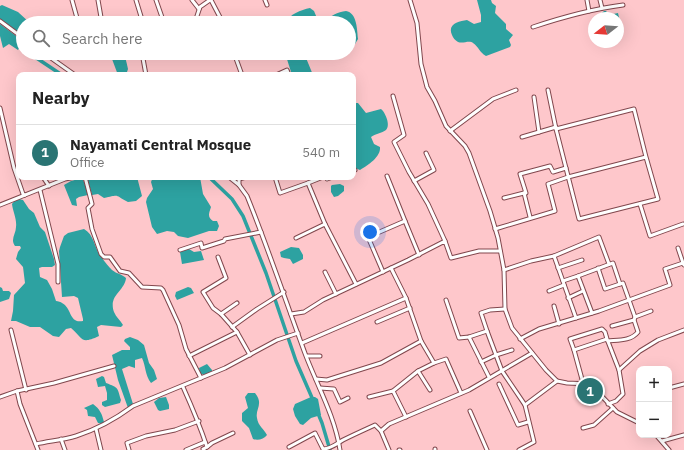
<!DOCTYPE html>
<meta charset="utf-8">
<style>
body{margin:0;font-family:"IBM Plex Sans",sans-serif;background:#f2f2f2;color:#222}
.controls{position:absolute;right:12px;bottom:12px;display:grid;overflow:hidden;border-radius:8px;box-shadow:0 4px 16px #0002}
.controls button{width:36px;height:36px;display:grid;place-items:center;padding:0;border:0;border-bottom:1px solid #e0e0e0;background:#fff;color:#222;font:20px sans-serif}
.compass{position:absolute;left:588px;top:12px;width:36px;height:36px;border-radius:50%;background:#fff;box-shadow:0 4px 16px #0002;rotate:253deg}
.you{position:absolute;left:370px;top:232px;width:14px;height:14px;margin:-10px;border:3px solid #fff;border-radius:50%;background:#1a73e8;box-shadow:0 0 0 6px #1a73e833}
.badge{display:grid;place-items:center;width:26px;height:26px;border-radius:50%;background:#2a7473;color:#fff;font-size:13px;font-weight:700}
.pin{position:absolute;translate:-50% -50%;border:2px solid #fff;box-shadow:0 1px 4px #0006}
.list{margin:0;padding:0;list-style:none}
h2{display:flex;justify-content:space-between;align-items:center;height:52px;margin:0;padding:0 16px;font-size:17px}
h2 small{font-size:13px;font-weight:400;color:#767676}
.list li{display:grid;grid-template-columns:26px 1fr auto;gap:12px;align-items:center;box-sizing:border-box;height:56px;padding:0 16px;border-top:1px solid #e0e0e0}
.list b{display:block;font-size:15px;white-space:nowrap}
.list p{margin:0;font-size:13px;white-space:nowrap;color:#767676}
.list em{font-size:13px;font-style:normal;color:#767676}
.icon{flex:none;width:22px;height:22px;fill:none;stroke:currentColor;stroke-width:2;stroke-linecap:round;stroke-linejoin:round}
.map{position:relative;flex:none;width:684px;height:450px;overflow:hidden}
.search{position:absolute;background:#fff;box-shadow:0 4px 16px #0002;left:16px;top:16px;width:340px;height:44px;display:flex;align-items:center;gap:10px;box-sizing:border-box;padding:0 14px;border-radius:22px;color:#767676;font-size:15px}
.panel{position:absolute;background:#fff;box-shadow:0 4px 16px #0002;left:16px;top:72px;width:340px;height:108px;border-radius:8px}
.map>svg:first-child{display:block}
.water{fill:#2da2a1}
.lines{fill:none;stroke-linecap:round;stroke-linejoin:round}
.canal{stroke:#2da2a1;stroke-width:3.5}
.minor-casing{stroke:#81474d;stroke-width:5}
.minor{stroke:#fff;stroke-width:3}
</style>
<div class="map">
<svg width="684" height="450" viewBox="0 0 684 450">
<rect width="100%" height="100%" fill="#fec7cb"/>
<g class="water">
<path d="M477,0H491L492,3L496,6L495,13L506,24V29L513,35L509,40L511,45L510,47L486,56C479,52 479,47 473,43C469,40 463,44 458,42C455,40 453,38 452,35C447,24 459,21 467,20L474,24L481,22V15Z"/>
<path d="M2,5L18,12L30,23H23V37L0,19V6Z"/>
<path d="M310,8L314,11L319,23H286C289,14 301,10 310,8Z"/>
<path d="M346,11C357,13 357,29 358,39L355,44L349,46V23H327C329,15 338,12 346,11Z"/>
<path d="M604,11H606L609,15L618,13L620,22L621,37L620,38L618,32V18H603L602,13Z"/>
<path d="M0,24L23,41L18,50L9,44L3,48L0,36Z"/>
<path d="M285,53H304L313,75H292Z"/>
<path d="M123,54L125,56L128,69L126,75H118L112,59Z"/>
<path d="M355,103H358L366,113L381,109C385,112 391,125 386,130C382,133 375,134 371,137L374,144L380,147C381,157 368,165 360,170L355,168L353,156V104Z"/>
<path d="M87,177H137L142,196L136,201L128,202C114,195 121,194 104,198L98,194L92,195Z"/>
<path d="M153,177H200L203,194L211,207C209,213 207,217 213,221H217L219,226L217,231H209L188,238L178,236L174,232L167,231L157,234L152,227L146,202L147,198L153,189L151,182Z"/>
<path d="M82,178L84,182L88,195L79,197L76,199L77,206L72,205L64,185L71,181Z"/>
<path d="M340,184L344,186V191L338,196L334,197L331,192V186L332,185Z"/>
<path d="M19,199L23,200L29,209L34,213L40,227L45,232L54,259L55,265L52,267H42L39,268L40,277L47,280L52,289L56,301C58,301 61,302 62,303C72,308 69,324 83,321V319L78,298L74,296L62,297L59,251L60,247L64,236L68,233L84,229C95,235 94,249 102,258C105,262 109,267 112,270C117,274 122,274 126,278C125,291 108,295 114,312C116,317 120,320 123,325L121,327L101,325L97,327L99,336C80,345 83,338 71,328L66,329L59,337L53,336L40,327H30L16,321H11L13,311L14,295L25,283L23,267L16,259L18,252L21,248L20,246H15C10,239 16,234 16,227C17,219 13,212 12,204L15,200Z"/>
<path d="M291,247L299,248L303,255V259L293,264L290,259L284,258L281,257L280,252Z"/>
<path d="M189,249L194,252L201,251L204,260L182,264L180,252L183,250Z"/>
<path d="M0,287L2,288L3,291H9L11,293L9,299L0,302Z"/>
<path d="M188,287L191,288L194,293L177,300L175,296L176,292Z"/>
<path d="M130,337L138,340L144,345L149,363L154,370L157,379L151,383C145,375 146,367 142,358L135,360V368L129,366L122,369L133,404L128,408L118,380L112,355L122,350H130V347L124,341L125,339Z"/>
<path d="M207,364L212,370V372L206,375L200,374L199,368Z"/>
<path d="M102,376L104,377L106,383C119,388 117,387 121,400L120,403L105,407L102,405V402L107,400V393L105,386L98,387L96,379Z"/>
<path d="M248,393H255C264,404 255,409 257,418C258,426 264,429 267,435C264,439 258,441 253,439L249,428L242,421V413L248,408L245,397Z"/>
<path d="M166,397L169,405V409L160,411L158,410L154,402L159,398Z"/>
<path d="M311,397H315L318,399L321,415L311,418L303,425L300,424L295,416L293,409L295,404Z"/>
<path d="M93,404C100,409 102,414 104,422L103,424L98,423L95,417L88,416L87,410L84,408Z"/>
</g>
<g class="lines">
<g class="canal">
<path d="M29,53L62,75"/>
<path d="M209,177L232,199L243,216L266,273L296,361L313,400"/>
<path d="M317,411L322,423L330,450"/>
</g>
<g class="minor-casing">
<g id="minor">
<path d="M98,0L102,23"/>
<path d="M136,0L143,23"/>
<path d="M156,0L164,23"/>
<path d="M192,0L199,9"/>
<path d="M211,0L223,23"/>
<path d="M265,0L267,5"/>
<path d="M410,0L417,23L421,64L427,87L435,101L446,126L465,146L469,153L490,211L498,238L504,270L505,309L512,328L546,370L557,381L567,383L590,384L617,412L639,423"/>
<path d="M587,0L589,11"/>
<path d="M600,0L602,8"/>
<path d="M196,19L200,7L210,0"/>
<path d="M0,21L23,38"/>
<path d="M63,23L77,18L72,0"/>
<path d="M190,23L196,19"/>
<path d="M533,27C563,17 592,9 623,5"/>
<path d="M44,53L75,75"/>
<path d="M142,53L146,75"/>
<path d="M234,53L242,75"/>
<path d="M54,55L57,53"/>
<path d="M276,75L287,70L289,75"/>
<path d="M548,90L556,129"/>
<path d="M393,96L404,135L394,142L409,172L428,204L445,241"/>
<path d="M534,97L539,132L556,127"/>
<path d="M0,108L14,168L23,194L25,195"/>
<path d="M450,131L493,99L516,90"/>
<path d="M522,137L539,132"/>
<path d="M353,171L355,170"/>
<path d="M387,176L405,221"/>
<path d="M43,177L49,186"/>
<path d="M85,177L92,204L88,208L92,229L101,254L104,257H110L120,271L129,273L142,287L161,288L163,290L179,325L186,349L201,378"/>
<path d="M229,177L239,185L247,196C268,248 286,302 306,356C318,387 335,417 340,450"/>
<path d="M275,177L280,193L308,183L325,224"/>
<path d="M326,177L327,179L333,177"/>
<path d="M239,179L246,177"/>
<path d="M414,181L434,170L426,153"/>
<path d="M308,183L323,177"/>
<path d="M239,185V177"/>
<path d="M40,190L58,264V282"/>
<path d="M504,198L524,193"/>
<path d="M640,204L650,236L683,224"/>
<path d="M0,205L65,179L75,177"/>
<path d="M530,217L524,193H526L520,174L550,166L553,172L566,168"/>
<path d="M495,229L555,211L548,184L568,177L646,157L634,109L556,129L579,219L658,199L646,157"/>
<path d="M296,238L325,224L356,284"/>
<path d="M678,248L683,263"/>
<path d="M180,250L201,243L202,248L224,241L225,239L261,232"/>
<path d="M218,257L226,278L203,292L213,308L221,314L237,332L250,355"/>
<path d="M391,268L406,298L421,341L434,363L446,359L461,393"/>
<path d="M558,268L582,260"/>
<path d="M598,268L605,289L620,284"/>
<path d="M504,270L531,261L554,256"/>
<path d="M325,272L336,294"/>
<path d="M383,272L368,237L405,221L419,255"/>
<path d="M578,276L613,263L620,284L623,283L635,317L651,311"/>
<path d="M563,281L578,276L592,313"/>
<path d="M549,291L564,285"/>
<path d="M568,298L583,291"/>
<path d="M446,300L459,338L469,337L487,331"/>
<path d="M554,306L559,324"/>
<path d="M505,309L490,310L481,313L487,331L502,371L525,405"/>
<path d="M221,314L237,303"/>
<path d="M291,314L304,312L323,300L408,260L445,241L451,258L479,251H500"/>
<path d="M576,318L554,256L599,237L609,264"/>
<path d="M377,322L410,308"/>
<path d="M612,326L634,320"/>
<path d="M232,327L257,309L284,292"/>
<path d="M11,330L26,390"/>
<path d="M469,337L489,377"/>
<path d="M520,339L539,329L599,311L670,285L665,269L683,263L684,265"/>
<path d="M607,339L605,332L602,329L570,339L574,350L607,339L619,370"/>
<path d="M608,341C618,340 631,341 638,332L634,320L635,317"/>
<path d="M302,343L406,298"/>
<path d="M574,350L583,383"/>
<path d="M189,356L237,332"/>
<path d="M307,356H320"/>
<path d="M481,362L496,355L512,350"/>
<path d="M418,371L430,390"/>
<path d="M316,379L327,380L381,363L421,341"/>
<path d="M499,384L518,425L528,422"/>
<path d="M183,387C192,407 200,426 207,447L203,449L204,450"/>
<path d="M320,388L334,389L340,402L348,398"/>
<path d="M669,388L684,384"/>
<path d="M17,391L20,404L38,450"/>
<path d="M393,391L406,417"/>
<path d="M0,397L17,391L54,383L114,366"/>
<path d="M369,397L393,391L418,371L434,363"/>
<path d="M608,404L616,401L623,394L619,370L640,351L658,340L684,330"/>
<path d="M470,411L487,450"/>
<path d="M583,428L594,425L613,408"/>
<path d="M96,429L101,450"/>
<path d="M381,431L389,424L469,390L532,353"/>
<path d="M656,435L669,450"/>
<path d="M61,439L65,450"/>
<path d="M662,441L684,435"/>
<path d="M36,444C49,441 63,440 76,436C98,429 114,420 133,406L225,368L277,340L298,333"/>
<path d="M207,447L212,443L233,433"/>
<path d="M289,447L315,433L323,449C331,449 336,444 343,440C353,435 364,430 375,425L381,431L389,450"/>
<path d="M435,449V450"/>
<path d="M129,450L127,443L146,436L175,430L199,421"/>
<path d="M186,450L205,442"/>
<path d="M399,450H400"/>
<path d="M519,450L534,442L525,405L557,381"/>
</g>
</g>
<use href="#minor" class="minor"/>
</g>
</svg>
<div class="controls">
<button>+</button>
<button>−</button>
</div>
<svg class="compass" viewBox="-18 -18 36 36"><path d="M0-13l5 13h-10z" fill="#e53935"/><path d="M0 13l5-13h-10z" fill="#767676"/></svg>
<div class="you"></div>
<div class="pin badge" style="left:590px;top:391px">1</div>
<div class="search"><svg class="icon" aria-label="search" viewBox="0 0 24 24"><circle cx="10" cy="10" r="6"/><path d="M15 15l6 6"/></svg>Search here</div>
<section class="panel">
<h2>Nearby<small></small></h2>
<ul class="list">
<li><span class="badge">1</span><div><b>Nayamati Central Mosque</b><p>Office</p></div><em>540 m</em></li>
</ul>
</section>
</div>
